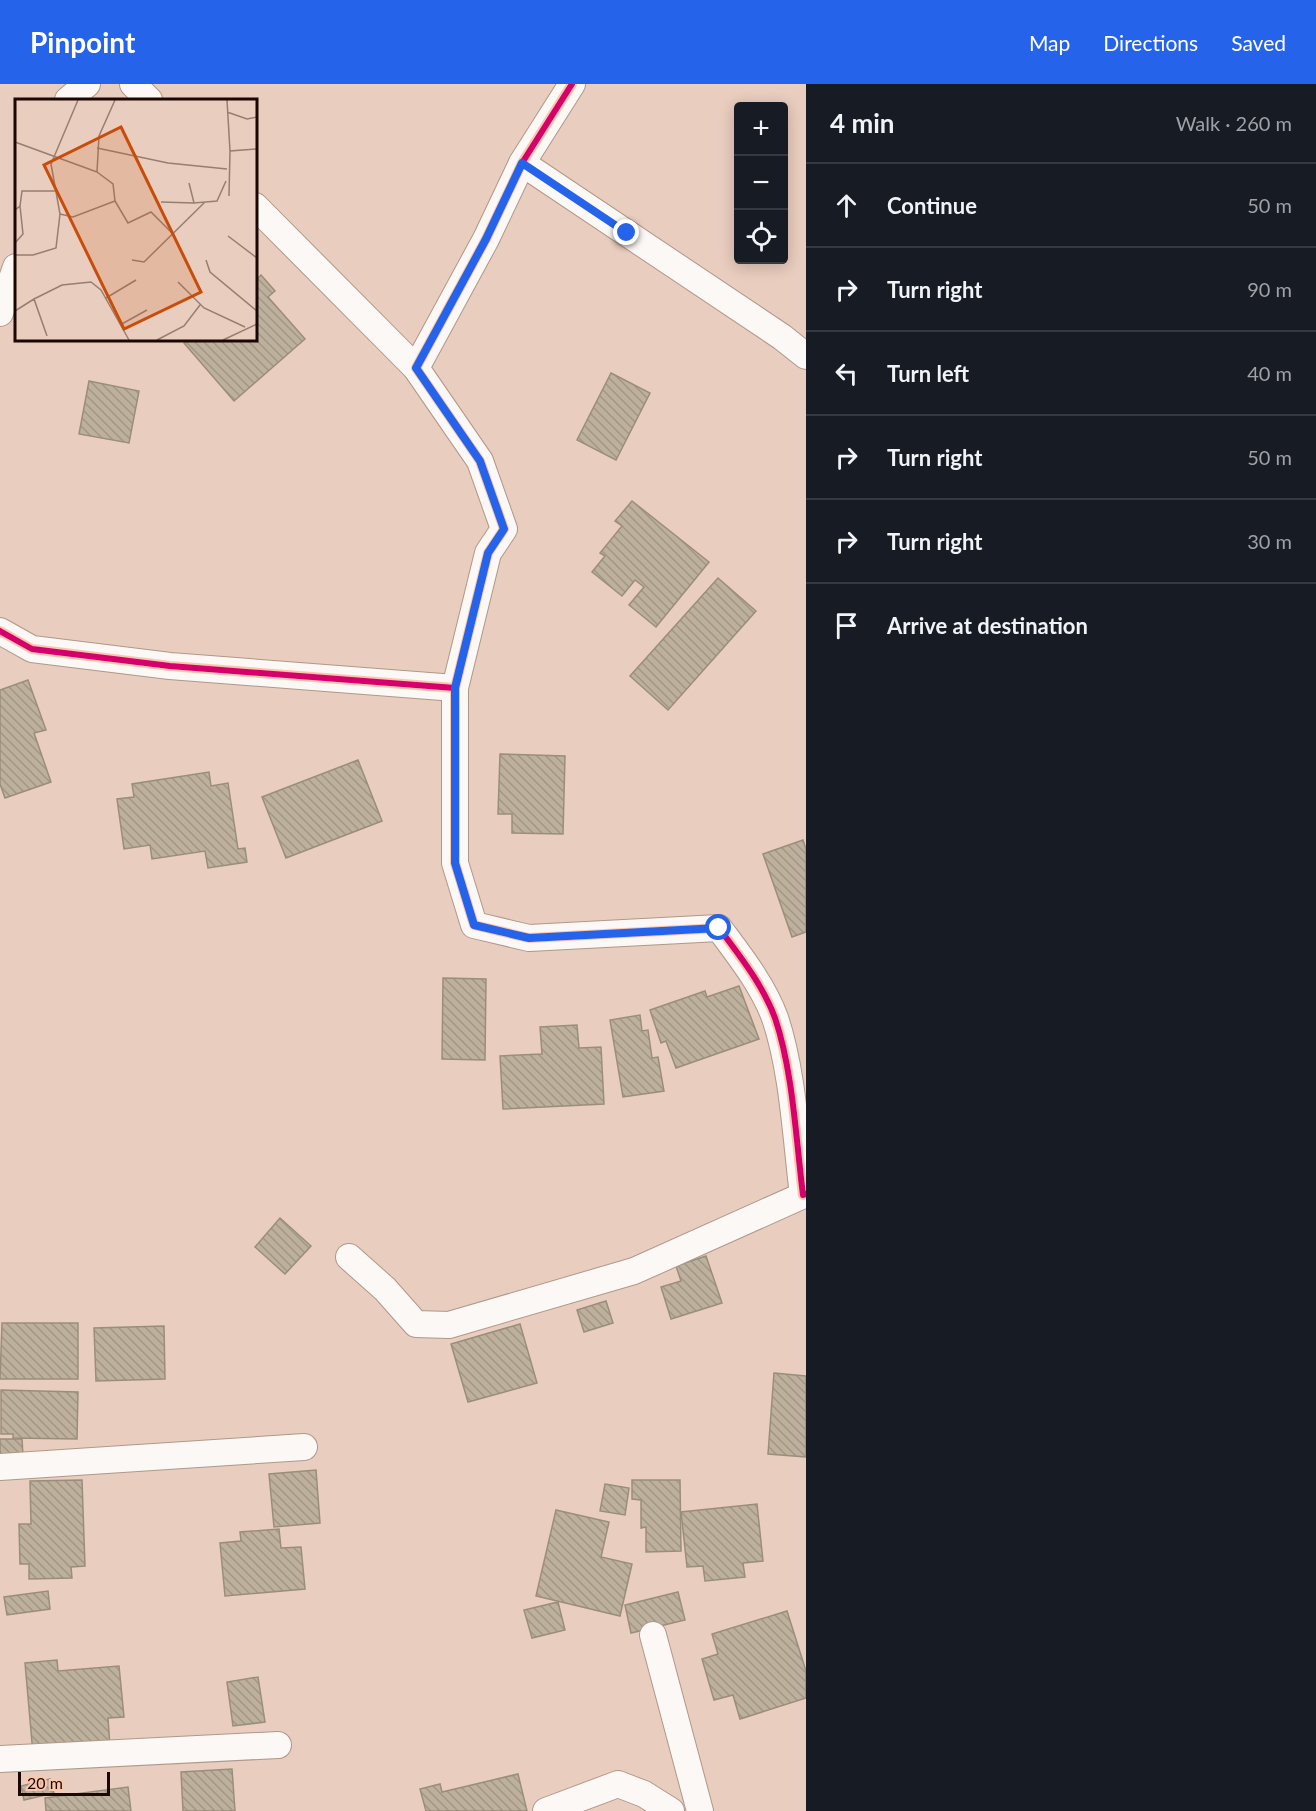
<!DOCTYPE html>
<meta charset="utf-8">
<style>
body{margin:0;font-family:Lato,sans-serif;background:#242831;color:#f1f3f6}
.controls{position:absolute;right:18px;top:18px;display:grid;overflow:hidden;border-radius:6px;box-shadow:0 3px 15px #0003}
.controls button{width:54px;height:54px;display:grid;place-items:center;padding:0;border:0;border-bottom:2px solid #363941;background:#171b24;color:#f1f3f6;font:30px sans-serif}
.scale{position:absolute;left:18px;bottom:15px;width:92px;box-sizing:border-box;padding-left:6px;border:3px solid #1b0700;border-top:0;font-size:16px;line-height:21px;white-space:nowrap;color:#1b0700;-webkit-text-stroke:4px #fbc7ac;paint-order:stroke}
.stop{position:absolute;width:18px;height:18px;margin:-14px;border:4px solid #2563eb;border-radius:50%;background:#fff}
.stop.end{background:#2563eb;border-color:#fff;box-shadow:0 2px 6px #0008}
.list{margin:0;padding:0;list-style:none}
h2{display:flex;justify-content:space-between;align-items:center;height:78px;margin:0;padding:0 24px;font-size:26px}
h2 small{font-size:20px;font-weight:400;color:#9ea1a6}
.list li{display:grid;grid-template-columns:39px 1fr auto;gap:18px;align-items:center;box-sizing:border-box;height:84px;padding:0 24px;border-top:2px solid #363941}
.list b{display:block;font-size:22px;white-space:nowrap}
.list em{font-size:20px;font-style:normal;color:#9ea1a6}
.icon{flex:none;width:33px;height:33px;fill:none;stroke:currentColor;stroke-width:2;stroke-linecap:round;stroke-linejoin:round}
.map{position:relative;flex:none;width:806px;height:1727px;overflow:hidden}
header{display:flex;align-items:center;gap:36px;box-sizing:border-box;height:84px;padding:0 30px;background:#2563eb;color:#fff}
header strong{font-size:28px}
nav{display:flex;gap:33px;margin-inline-start:auto;font-size:21px}
main{display:flex}
aside{flex:1;background:#171b24}
.map>svg:first-child{display:block}
.building{fill:url(#building-back-hatch);stroke:#9a8e7a;stroke-width:1.5}
.lines{fill:none;stroke-linecap:round;stroke-linejoin:round}
.minor-casing{stroke:#af988b;stroke-width:28}
.minor{stroke:#fcf8f5;stroke-width:26}
.cycleway-casing{stroke:#fbc7ac;stroke-width:10}
.cycleway{stroke:#d6006c;stroke-width:6}
.route{stroke:#2563eb;stroke-width:8}
.inset-road{fill:none;stroke:#977e72;stroke-width:1.5}
.view{fill:#c94d0a;fill-opacity:0.15;stroke:#c94d0a;stroke-width:3}
.inset-edge{fill:none;stroke:#1b0700;stroke-width:3}
</style>
<header>
<strong>Pinpoint</strong>
<nav><a>Map</a><a>Directions</a><a>Saved</a></nav>
</header>
<main>
<div class="map">
<svg width="806" height="1727" viewBox="0 0 806 1727">
<defs>
<pattern id="building-back-hatch" width="6" height="6" patternUnits="userSpaceOnUse" patternTransform="scale(1.5)"><rect width="6" height="6" fill="#bdb19d"/><path d="M-1 5l2 2M0 0l6 6M5-1l2 2" fill="none" stroke="#a29785"/></pattern>
</defs>
<rect width="100%" height="100%" fill="#e9cdbe"/>
<g class="building">
<path d="M261,191L275,207L268,213L305,255L234,317L184,259L189,255H255V197Z"/>
<path d="M611,289L650,309L616,376L577,356Z"/>
<path d="M89,297L139,307L129,359L79,350Z"/>
<path d="M632,417L709,478L656,543L629,521L644,503L635,496L622,512L592,488L605,472L600,469L622,442L615,437Z"/>
<path d="M718,494L756,527L668,626L630,592Z"/>
<path d="M28,596L46,646L34,649L51,698L5,714L0,700V606Z"/>
<path d="M500,670L565,672L563,750L512,749V730H498Z"/>
<path d="M358,676L382,737L286,774L262,713Z"/>
<path d="M209,688L211,702L228,699L238,765L245,764L247,778L208,784L205,767L152,775L150,761L124,765L117,715L134,713L132,700Z"/>
<path d="M803,756L806,765V848L792,853L763,770Z"/>
<path d="M443,894L486,895L485,976L442,975Z"/>
<path d="M739,902L759,955L676,984L666,957L661,959L650,926L705,907L707,913Z"/>
<path d="M640,931L642,947L648,946L652,974L658,973L664,1007L623,1013L610,936Z"/>
<path d="M577,941L579,964L601,963L604,1020L503,1025L500,972L542,970L540,943Z"/>
<path d="M280,1134L311,1162L285,1190L255,1163Z"/>
<path d="M706,1172L722,1219L671,1235L661,1203L681,1197L676,1182Z"/>
<path d="M606,1217L613,1239L584,1248L577,1226Z"/>
<path d="M2,1239H78V1295H0Z"/>
<path d="M520,1240L537,1299L468,1318L451,1260Z"/>
<path d="M164,1242L165,1295L96,1297L94,1244Z"/>
<path d="M774,1289L806,1292V1373L768,1370Z"/>
<path d="M1,1306L78,1308L77,1355L13,1354V1350H1Z"/>
<path d="M0,1355H22L23,1372L0,1371Z"/>
<path d="M316,1386L320,1439L274,1443L269,1390Z"/>
<path d="M82,1396L85,1482L71,1483L72,1494L29,1495V1480H20L19,1440H31L30,1397Z"/>
<path d="M632,1396H680L681,1467L646,1468V1443L641,1444V1416L632,1415Z"/>
<path d="M605,1400L629,1404L625,1431L600,1427Z"/>
<path d="M757,1420L763,1477L743,1479L745,1493L705,1497L703,1482L687,1483L681,1428Z"/>
<path d="M556,1426L609,1438L601,1473L632,1480L620,1532L536,1512Z"/>
<path d="M279,1445L281,1464L301,1463L305,1505L225,1512L220,1459L241,1457L240,1448Z"/>
<path d="M48,1507L50,1525L7,1531L4,1513Z"/>
<path d="M678,1508L685,1536L631,1549L625,1521Z"/>
<path d="M558,1518L565,1546L532,1554L524,1526Z"/>
<path d="M787,1527L806,1587V1614L740,1635L733,1611L714,1616L702,1575L718,1570L712,1550Z"/>
<path d="M57,1576L58,1587L119,1582L124,1633L108,1634L110,1663L33,1670L25,1579Z"/>
<path d="M258,1593L265,1638L233,1642L227,1598Z"/>
<path d="M232,1685L235,1727H183L181,1688Z"/>
<path d="M518,1690L527,1727H426L420,1705L440,1700L442,1708Z"/>
<path d="M50,1695L54,1709L24,1716L21,1702Z"/>
<path d="M128,1703L131,1727H46L45,1714Z"/>
</g>
<g class="lines">
<g class="minor-casing">
<g id="minor">
<path d="M133,0L149,16"/>
<path d="M68,16L87,0"/>
<path d="M522,79L782,253L806,272"/>
<path d="M255,122L416,284"/>
<path d="M0,229L16,183"/>
<path d="M0,547L32,565L170,582L455,604L488,469L504,445L480,377L416,284L486,155L522,79L572,0"/>
<path d="M455,604V779L474,841L529,854L719,844C739,871 763,901 775,934C793,987 796,1056 803,1111"/>
<path d="M349,1173L385,1205L416,1240L449,1241L634,1187L806,1110"/>
<path d="M0,1383L304,1363"/>
<path d="M653,1551L700,1727"/>
<path d="M0,1675L278,1661"/>
<path d="M546,1727L618,1700L644,1710L671,1727"/>
</g>
</g>
<use href="#minor" class="minor"/>
<g class="cycleway-casing">
<g id="cycleway">
<path d="M0,547L32,565L170,582L455,604L488,469L504,445L480,377L416,284L486,155L522,79L572,0"/>
<path d="M455,604V779L474,841L529,854L719,844C739,871 763,901 775,934C793,987 796,1056 803,1111L806,1110"/>
</g>
</g>
<use href="#cycleway" class="cycleway"/>
</g>
<g class="lines">
<path class="route" d="M627,149L522,79L486,155L416,284L480,377L504,445L488,469L455,604V779L474,841L529,854L719,844"/>
</g>
<g transform="translate(15 15)">
<rect width="242" height="242" fill="#e9cdbe"/>
<path class="inset-road" d="M212,1L215,52M212,13L232,20L242,18M0,43L82,73M82,49L153,64L212,70M174,84L179,104L202,102L211,82M214,97L215,52L242,50M100,102L113,124L136,113L157,134M146,103L179,104M0,111L5,107L7,92H40M45,115L58,118L100,102L98,85L82,73L84,37L100,1M213,137L242,159M0,144L8,135L5,107M0,156H18L41,149L45,115L36,65L63,1M117,161L129,163L190,103M191,161L195,173L242,212M163,183L189,209L230,228M91,199L121,181M19,200L47,186L76,183L86,191L114,241M0,212L19,200L32,237M105,226L132,211M142,241L169,227L185,206M208,241L242,225"/>
<path class="view" d="M106,28L186,193L109,230L29,66Z"/>
<rect width="242" height="242" class="inset-edge"/>
</g>
</svg>
<div class="controls">
<button>+</button>
<button>−</button>
<button><svg class="icon" aria-label="locate" viewBox="0 0 24 24"><circle cx="12" cy="12" r="6"/><path d="M12 2v4M12 18v4M2 12h4M18 12h4"/></svg></button>
</div>
<div class="scale">20 m</div>
<div class="stop" style="left:719px;top:844px"></div>
<div class="stop end" style="left:627px;top:149px"></div>
</div>
<aside>
<h2>4 min<small>Walk · 260 m</small></h2>
<ul class="list">
<li><svg class="icon" aria-label="ahead" viewBox="0 0 24 24"><path d="M12 20V5M6 11l6-6 6 6"/></svg><div><b>Continue</b></div><em>50 m</em></li>
<li><svg class="icon" aria-label="right" viewBox="0 0 24 24"><path d="M7 20v-9h11M14 6l5 5-5 5"/></svg><div><b>Turn right</b></div><em>90 m</em></li>
<li><svg class="icon" aria-label="left" viewBox="0 0 24 24"><path d="M17 20v-9H6M10 6l-5 5 5 5"/></svg><div><b>Turn left</b></div><em>40 m</em></li>
<li><svg class="icon" aria-label="right" viewBox="0 0 24 24"><path d="M7 20v-9h11M14 6l5 5-5 5"/></svg><div><b>Turn right</b></div><em>50 m</em></li>
<li><svg class="icon" aria-label="right" viewBox="0 0 24 24"><path d="M7 20v-9h11M14 6l5 5-5 5"/></svg><div><b>Turn right</b></div><em>30 m</em></li>
<li><svg class="icon" aria-label="arrive" viewBox="0 0 24 24"><path d="M6 21V4h12l-3 4 3 4H6"/></svg><div><b>Arrive at destination</b></div></li>
</ul>
</aside>
</main>
